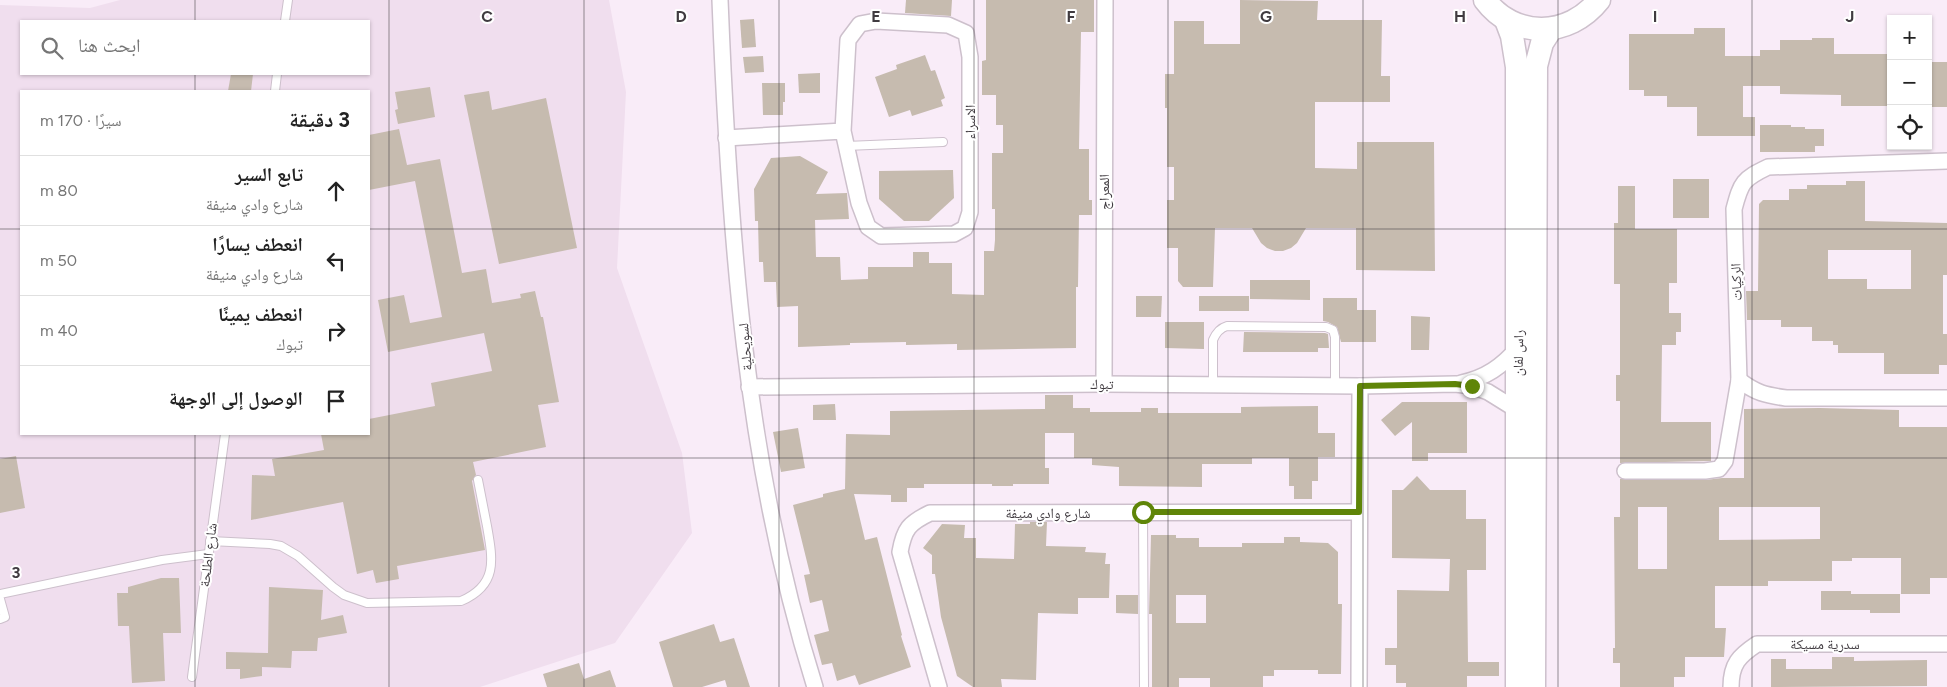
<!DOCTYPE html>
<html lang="ar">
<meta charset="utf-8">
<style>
body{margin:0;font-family:Figtree,"Noto Naskh Arabic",sans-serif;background:#f2f2f2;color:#222;direction:rtl}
.controls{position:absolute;right:15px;top:15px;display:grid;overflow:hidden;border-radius:0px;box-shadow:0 1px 4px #0004}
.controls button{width:45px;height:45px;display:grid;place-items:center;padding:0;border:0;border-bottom:1px solid #e0e0e0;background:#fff;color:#222;font:25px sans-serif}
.stop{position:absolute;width:15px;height:15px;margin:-11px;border:4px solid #5f8508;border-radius:50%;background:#fff}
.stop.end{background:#5f8508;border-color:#fff;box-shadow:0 1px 5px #0008}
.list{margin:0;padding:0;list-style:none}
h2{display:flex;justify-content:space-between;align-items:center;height:65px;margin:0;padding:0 20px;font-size:21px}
h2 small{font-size:16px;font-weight:400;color:#767676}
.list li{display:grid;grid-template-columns:32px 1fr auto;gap:15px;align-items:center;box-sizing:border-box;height:70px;padding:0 20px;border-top:1px solid #e0e0e0}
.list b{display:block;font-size:19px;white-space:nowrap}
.list p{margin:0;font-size:16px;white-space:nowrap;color:#767676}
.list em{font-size:16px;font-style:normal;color:#767676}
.icon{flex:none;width:28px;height:28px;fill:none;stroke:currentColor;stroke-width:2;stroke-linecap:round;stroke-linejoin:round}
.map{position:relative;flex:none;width:1947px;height:687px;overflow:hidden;direction:ltr}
.search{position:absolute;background:#fff;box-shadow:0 1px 4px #0004;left:20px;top:20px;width:350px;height:55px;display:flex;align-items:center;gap:12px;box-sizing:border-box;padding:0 18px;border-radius:0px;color:#767676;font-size:19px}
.panel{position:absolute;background:#fff;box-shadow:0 1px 4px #0004;left:20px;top:90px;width:350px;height:345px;border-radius:0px;direction:rtl}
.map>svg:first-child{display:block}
.built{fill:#f0deee;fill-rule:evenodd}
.building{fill:#c6bbaf;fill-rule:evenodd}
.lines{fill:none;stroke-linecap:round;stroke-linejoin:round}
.lane-casing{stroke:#cdc0cc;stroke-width:10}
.street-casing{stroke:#cdc0cc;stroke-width:18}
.secondary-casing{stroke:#cdc0cc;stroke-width:25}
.lane{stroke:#fff;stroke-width:8}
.street{stroke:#fff;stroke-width:15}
.secondary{stroke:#fff;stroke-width:22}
.route{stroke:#5f8508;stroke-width:6}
.grid{fill:none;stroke:#403b40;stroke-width:1;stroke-opacity:0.55}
.labels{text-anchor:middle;stroke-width:4;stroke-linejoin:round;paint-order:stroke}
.street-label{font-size:14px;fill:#403b40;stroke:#fff}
.grid-label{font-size:16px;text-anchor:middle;font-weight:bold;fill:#403b40;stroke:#fff;stroke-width:4;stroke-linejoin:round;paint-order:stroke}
</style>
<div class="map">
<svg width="1947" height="687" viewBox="0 0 1947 687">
<rect width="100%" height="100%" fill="#f9ecf8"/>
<path class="built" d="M120,0H609L626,92L617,268L682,453L692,533L615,643L480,687H0V5L90,8ZM21,21H369V74H21ZM21,91H369V434H21Z"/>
<g class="building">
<path d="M906,0H952L951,16L905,13Z"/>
<path d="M986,0H1094V32H1081L1079,149H1089V200H1092V215H1079L1078,287H1076V348L957,350V344L906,345V342L850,343V345L798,347V306L777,307L776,282H764L763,262H759L758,221H755L754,189L771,158L800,156L828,172L816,194L847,193L849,219L815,220L816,257H840L841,280L868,279V267H913V252H929V263H952V294L984,295V251H994L995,240V209H992V153H1003V125H996V95H982V61L986,60Z"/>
<path d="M1240,0L1318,1L1317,20H1382L1381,76H1390V102H1315V168L1357,169V142H1434L1435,271L1356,270V228H1306L1297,243L1291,248L1283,251H1275L1267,248L1261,243L1252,228H1215L1213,287H1183L1178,281V248H1167V200H1174V167H1167V108H1165V74H1174V21H1204V44H1240Z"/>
<path d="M754,19L756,47L742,48L740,20Z"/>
<path d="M1694,28H1725V56H1760V50H1780V40H1812V38H1834V54H1891V106H1841V95L1780,94V86H1743V117H1755V136H1697V107H1667V96H1644V90H1629V34H1694Z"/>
<path d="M925,55L931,71L935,70L945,98L941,100L943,106L912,116L910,110L889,117L875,77L897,69L896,65Z"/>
<path d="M763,56L764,72L745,73L743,57Z"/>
<rect x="1928" y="62" width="19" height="45"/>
<path d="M820,73V93H799L798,74Z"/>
<path d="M231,74H253L251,91H228Z"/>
<path d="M762,83H785V102H783V115H763Z"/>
<path d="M430,87L435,117L398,124L395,110L398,109L395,92Z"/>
<path d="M489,91L492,110L546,98L577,248L499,264L464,95Z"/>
<path d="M1760,125H1791V127H1805V129H1824V146H1815V152H1760Z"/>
<path d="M399,129L407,165L440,159L462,273L486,269L492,303L521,298L520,294L535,291L541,317H543L559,402L538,405L546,447L473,462L476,475L472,481L485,550L397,566L399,579L376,583L373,570L357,574L343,502L251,520L252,475L275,476L272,459L324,450L321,434H369V419L435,406L431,383L492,371L484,333L388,352L378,300L404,295L410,323L442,317L415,181L369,190V135Z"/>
<path d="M953,170L954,198L929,221H904L879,199V171Z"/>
<rect x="1673" y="179" width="36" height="39"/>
<path d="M1846,181H1865V221L1947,223V275H1943V334H1947V365H1939V374H1884V353H1838V345H1833V341H1812V327H1781V320H1747L1746,291H1758L1759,204L1763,200H1789V189H1807V185H1846ZM1828,250H1911V289H1867V279H1828Z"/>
<path d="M1618,186H1635V229H1677V283H1669V313H1681V332H1676V345H1662L1661,422H1711V461L1620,463V401H1616V375H1620V284H1614V223H1618Z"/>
<path d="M1250,280H1310V300L1250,299Z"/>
<path d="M1136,296H1162L1161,317H1136Z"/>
<rect x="1199" y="296" width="50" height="15"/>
<path d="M1323,298H1357V310H1376V342H1341L1337,327L1328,322L1323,321Z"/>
<path d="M1411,316L1430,317L1429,350H1411Z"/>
<path d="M1165,322H1204V349L1165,348Z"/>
<path d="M1244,332L1325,333L1328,334L1329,348H1318V352H1243Z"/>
<path d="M1045,395H1073V408H1090V412H1141V408H1158V413H1241V407L1318,406V433H1335V457H1318V481H1312V499H1294V486H1289V458H1252V464H1202V487L1119,486V467L1092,465V458H1074V433H1045V468H1049V484H1013V486H992V484H924V488H907V502H891V495L854,494L865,540L877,537L902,635L901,636L911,667L859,685L855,675L837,681L832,663L822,665L814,635L829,631L822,600L810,603L804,575L810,574L793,505L823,497V494L845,489L846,434L890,435V411L1045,409Z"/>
<path d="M1402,402H1467V453H1428V461H1412V422L1395,436L1381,420Z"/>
<path d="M835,404L836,420H813V405Z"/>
<path d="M1820,408L1899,410V427H1947V578H1930V594H1901V558H1852V561H1832V581H1768V586H1715V628H1726L1724,657H1685V677H1674V687H1620V663H1613V648H1615L1614,517H1620V479L1705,480L1722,478H1744V409ZM1638,507H1667V569H1638ZM1719,507H1820V539L1719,540Z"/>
<path d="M798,428L805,468L781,472L773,432Z"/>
<path d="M16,456L25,508L0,513V459Z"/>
<path d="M1417,476L1430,490H1466V519H1486V570H1467L1468,662H1499V676H1467V687H1406V683H1396V665H1385V648H1397V590L1449,591L1450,559L1392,558V490H1403Z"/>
<path d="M1030,522H1047L1046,546L1086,547L1085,552L1106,553L1105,564H1110L1109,598H1078V614L1038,613L1036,680L1001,679L1002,687H973L957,676L941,617L935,574H932V555L923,548L942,524L965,525L964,538H976V558L1014,559L1015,524H1030Z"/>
<path d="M1151,535H1176V538H1199V547H1242V543H1284V537H1300V542L1328,543L1338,552V604H1342L1341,674H1318V670H1274V676H1263V687H1210V678H1179V687H1152V614H1149ZM1176,595H1206V623H1176Z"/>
<path d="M161,578H179L181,633H163L165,681L132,683L129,626H118L117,593H128V587Z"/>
<path d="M269,587L323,590L321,620L343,615L347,633L318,638L317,651H292L291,668L262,667V676L240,679V669H226V652L268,653Z"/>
<path d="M1821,591H1851V594H1900V613H1870V610H1821Z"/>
<path d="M1116,595H1138V614L1116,613Z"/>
<path d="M714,624L720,642L734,638L750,687H727L725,680L702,687H673L659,642Z"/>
<path d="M1832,657H1854V661L1927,660V686L1771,687V659H1786V669H1832Z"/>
<path d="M579,663L584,679L610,670L616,687H547L543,674Z"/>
</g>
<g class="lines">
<g class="lane-casing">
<g id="lane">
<path d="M285,21L288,0"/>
<path d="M275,91L277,74"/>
<path d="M846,146L943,142"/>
<path d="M1213,385V340C1216,333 1220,328 1227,326L1326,327L1333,330L1335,337V386"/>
<path d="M1143,512L1144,687"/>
<path d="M210,541L270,544L281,546L298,556L333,587L344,595L367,603L461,601C498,585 493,560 487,526C484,511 481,496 478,480"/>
<path d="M0,594L162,560L208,554"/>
<path d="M0,599L5,617L0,619"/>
<path d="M192,677L225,434"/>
</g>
</g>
<g class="street-casing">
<g id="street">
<path d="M720,0C729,231 745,465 815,687"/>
<path d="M726,138L843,131L848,40L860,24L876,21L948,25L966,33L970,57V212L965,228L954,234L881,236L868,227L859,203L843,131"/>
<path d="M1739,380C1756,393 1765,395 1786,398H1947"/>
<path d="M1461,383C1486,378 1502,366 1518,348"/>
<path d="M1104,384L1105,0"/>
<path d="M749,387L1104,384L1360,386L1455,384L1472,386L1488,392L1517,410"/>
<path d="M1625,471H1705L1719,469L1725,461L1739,380L1734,209C1741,182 1743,179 1768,167L1947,161"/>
<path d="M939,687L900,552C904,529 909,523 930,513L1359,512"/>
<path d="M1359,687L1360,386"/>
<path d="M1731,687C1731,664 1739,656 1757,644H1947"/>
</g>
</g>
<g class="secondary-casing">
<g id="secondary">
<path d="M1485,0C1514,39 1569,38 1599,0"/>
<path d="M1506,20L1512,36L1517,67V687"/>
<path d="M1534,687L1536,66L1542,43L1551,29"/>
</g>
</g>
<use href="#lane" class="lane"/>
<use href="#street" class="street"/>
<use href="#secondary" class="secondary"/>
</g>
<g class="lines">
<path class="route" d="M1143,512H1359L1360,386L1455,384L1472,386"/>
</g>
<path class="grid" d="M195,0V21M389,0V687M584,0V687M779,0V687M974,0V687M1168,0V687M1363,0V687M1558,0V687M1752,0V687M195,74V91M0,229H21M369,229H1947M195,434V687M0,458H1947"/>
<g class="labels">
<g class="street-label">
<text transform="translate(970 122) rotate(-90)" y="5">الاسراء</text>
<text transform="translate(1104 192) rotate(-90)" y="5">المعراج</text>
<text transform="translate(1736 282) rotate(-92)" y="5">الركيات</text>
<text transform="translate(745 347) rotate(-95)" y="5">لسويحلية</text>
<text transform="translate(1518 353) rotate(-89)" y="5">راس لفان</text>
<text x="1102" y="389">تبوك</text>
<text x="1048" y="518">شارع وادي منيفة</text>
<text transform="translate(208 555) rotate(-83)" y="5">شارع الطلحة</text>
<text x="1825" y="649">سدرية مسيكة</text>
</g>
</g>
<g class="grid-label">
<text x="487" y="22">C</text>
<text x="681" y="22">D</text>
<text x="876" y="22">E</text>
<text x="1071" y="22">F</text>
<text x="1266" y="22">G</text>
<text x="1460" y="22">H</text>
<text x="1655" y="22">I</text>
<text x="1850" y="22">J</text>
<text x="16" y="578">3</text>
</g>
</svg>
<div class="controls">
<button>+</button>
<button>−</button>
<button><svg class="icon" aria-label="locate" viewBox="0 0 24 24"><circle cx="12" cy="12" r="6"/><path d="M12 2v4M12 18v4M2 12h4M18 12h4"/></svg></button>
</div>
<div class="stop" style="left:1143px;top:512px"></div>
<div class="stop end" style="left:1472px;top:386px"></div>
<div class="search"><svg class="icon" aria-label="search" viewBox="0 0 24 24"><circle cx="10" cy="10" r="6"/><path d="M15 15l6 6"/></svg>ابحث هنا</div>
<section class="panel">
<h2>3 دقيقة<small>سيرًا · 170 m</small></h2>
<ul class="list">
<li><svg class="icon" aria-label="ahead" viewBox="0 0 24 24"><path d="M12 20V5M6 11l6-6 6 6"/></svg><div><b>تابع السير</b><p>شارع وادي منيفة</p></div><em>80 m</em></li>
<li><svg class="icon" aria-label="left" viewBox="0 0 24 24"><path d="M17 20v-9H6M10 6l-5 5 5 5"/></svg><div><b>انعطف يسارًا</b><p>شارع وادي منيفة</p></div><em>50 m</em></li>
<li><svg class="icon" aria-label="right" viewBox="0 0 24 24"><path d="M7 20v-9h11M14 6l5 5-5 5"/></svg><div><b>انعطف يمينًا</b><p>تبوك</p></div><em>40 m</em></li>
<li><svg class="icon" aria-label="arrive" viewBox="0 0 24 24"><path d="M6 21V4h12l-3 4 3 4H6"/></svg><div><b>الوصول إلى الوجهة</b></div></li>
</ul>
</section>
</div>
